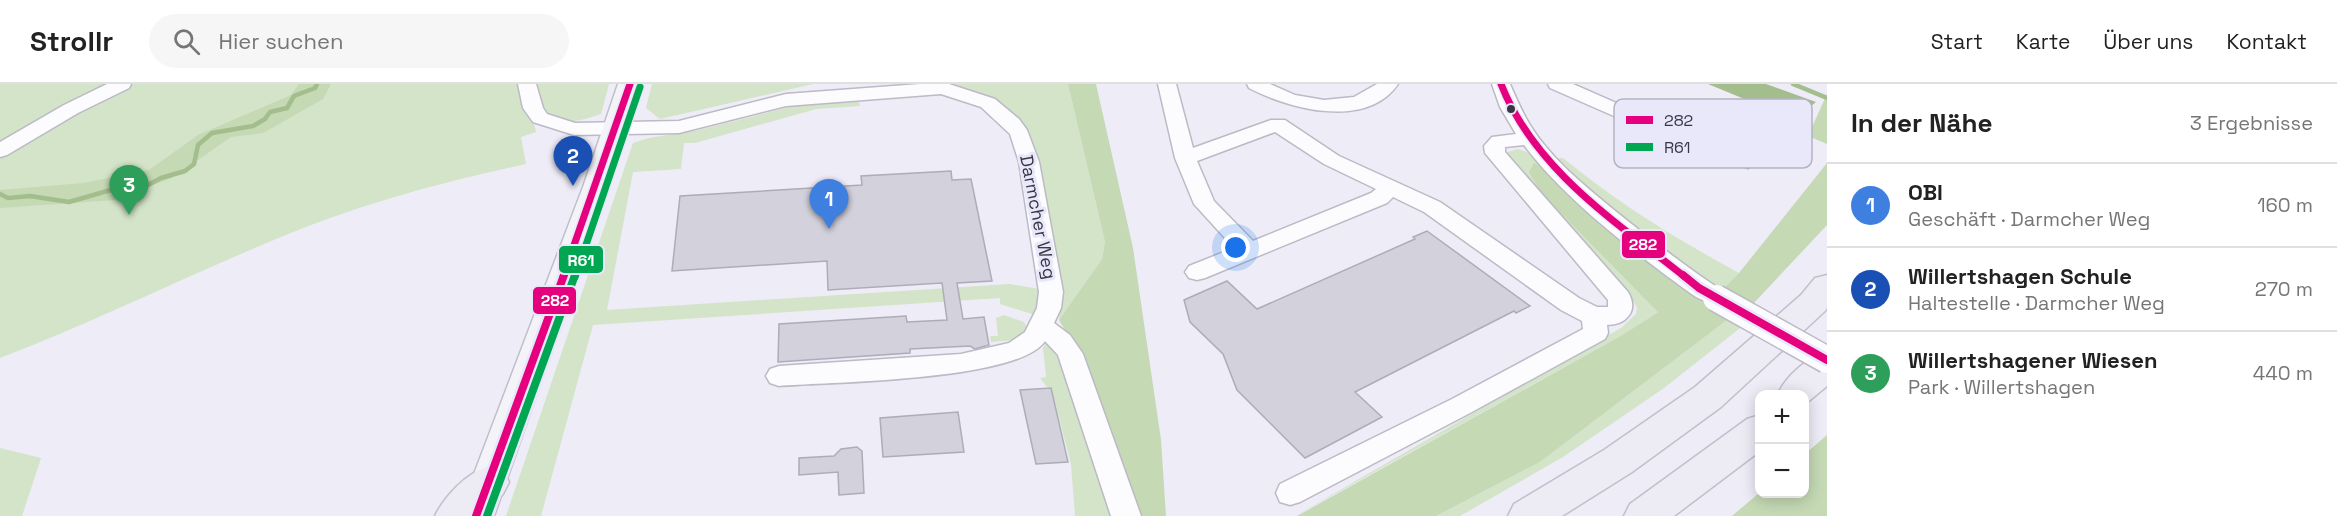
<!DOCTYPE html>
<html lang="de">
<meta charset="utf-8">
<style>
body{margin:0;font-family:"Space Grotesk",sans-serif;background:#f6f6f6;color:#222}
.controls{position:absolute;right:18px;bottom:18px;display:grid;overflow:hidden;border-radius:12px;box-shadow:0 3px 15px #0003}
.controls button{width:54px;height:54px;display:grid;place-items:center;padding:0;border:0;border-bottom:2px solid #e0e0e0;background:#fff;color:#222;font:30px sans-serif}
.you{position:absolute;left:1236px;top:164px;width:21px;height:21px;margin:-15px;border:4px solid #fff;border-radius:50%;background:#1a73e8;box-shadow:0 0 0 9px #1a73e833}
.badge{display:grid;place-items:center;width:39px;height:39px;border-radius:50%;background:#111827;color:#fff;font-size:20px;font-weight:700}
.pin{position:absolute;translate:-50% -50px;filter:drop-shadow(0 2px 3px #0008)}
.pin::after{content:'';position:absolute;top:32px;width:21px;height:18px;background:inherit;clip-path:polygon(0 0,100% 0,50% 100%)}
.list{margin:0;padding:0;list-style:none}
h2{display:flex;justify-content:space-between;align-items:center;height:78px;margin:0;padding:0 24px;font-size:26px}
h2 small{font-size:20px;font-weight:400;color:#767676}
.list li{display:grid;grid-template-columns:39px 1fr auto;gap:18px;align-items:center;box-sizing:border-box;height:84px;padding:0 24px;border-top:2px solid #e0e0e0}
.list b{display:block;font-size:22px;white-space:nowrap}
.list p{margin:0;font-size:20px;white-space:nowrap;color:#767676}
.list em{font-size:20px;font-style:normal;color:#767676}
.icon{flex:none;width:33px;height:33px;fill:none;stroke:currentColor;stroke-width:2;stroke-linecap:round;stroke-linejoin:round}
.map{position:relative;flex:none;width:1827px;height:432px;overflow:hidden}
header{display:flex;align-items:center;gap:36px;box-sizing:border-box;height:84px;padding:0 30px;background:#fff;border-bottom:2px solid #e0e0e0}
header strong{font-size:28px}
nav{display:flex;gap:33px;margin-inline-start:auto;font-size:21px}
.search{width:420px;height:54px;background:#f6f6f6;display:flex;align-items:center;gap:15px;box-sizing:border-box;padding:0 21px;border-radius:33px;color:#767676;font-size:22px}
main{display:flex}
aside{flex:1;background:#fff}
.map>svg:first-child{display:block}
.green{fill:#d3e4c8}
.forest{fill:#c4d9b4}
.water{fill:#a4bd8c}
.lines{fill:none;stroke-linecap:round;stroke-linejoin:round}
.stream{stroke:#a4bd8c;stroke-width:4.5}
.building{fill:#d2d1dc;stroke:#adacb7;stroke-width:1.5}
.minor-casing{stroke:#bbbac5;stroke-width:3}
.major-casing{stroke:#c0bfcc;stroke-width:3}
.highway-casing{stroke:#c0bfcc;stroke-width:3}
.minor{fill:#fcfcfe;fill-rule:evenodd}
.major{fill:#f3f3f8;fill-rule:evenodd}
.highway{fill:#edebf4;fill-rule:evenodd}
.minor-bridge-casing{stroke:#bbbac5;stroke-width:29;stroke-linecap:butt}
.minor-bridge{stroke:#fcfcfe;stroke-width:26}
.bus-1-far1-casing{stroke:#e9e8fb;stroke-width:10}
.bus-1-casing{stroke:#e9e8fb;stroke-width:13}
.bus-2-far1-casing{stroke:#e9e8fb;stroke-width:10}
.bus-2-casing{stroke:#e9e8fb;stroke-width:13}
.bus-1-far1{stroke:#e5007d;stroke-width:7}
.bus-1{stroke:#e5007d;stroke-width:8}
.bus-2-far1{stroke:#00a651;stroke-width:7}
.bus-2{stroke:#00a651;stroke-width:8}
.bus-dot{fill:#383743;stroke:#e9e8fb;stroke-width:2}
.labels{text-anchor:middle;stroke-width:6;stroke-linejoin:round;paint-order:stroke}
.street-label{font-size:18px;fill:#383743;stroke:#e9e8fb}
.key{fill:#e9e8fb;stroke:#b4b3c4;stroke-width:1.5}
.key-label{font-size:16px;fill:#383743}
.line-badge{stroke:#e9e8fb;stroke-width:2}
.badge-label{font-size:16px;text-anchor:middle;font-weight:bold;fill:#fff}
</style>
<header>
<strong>Strollr</strong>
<div class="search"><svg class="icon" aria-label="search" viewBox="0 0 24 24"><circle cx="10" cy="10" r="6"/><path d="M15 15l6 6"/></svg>Hier suchen</div>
<nav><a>Start</a><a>Karte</a><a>Über uns</a><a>Kontakt</a></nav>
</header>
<main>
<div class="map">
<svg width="1827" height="432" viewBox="0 0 1827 432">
<rect width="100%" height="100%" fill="#edecf7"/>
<g class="green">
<path d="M0,0H118L0,64Z"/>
<path d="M130,0H524L536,48L521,53L526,80C456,95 386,113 319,138C211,179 108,233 0,274V71Z"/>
<path d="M536,0H609L601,30C582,36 556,46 544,23C540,17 539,7 536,0Z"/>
<path d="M652,0H813L660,35L646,24Z"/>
<path d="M952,0H1068L1105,158L1102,175L1059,236L1061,200L1018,36L1004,23L983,11Z"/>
<path d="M854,16L859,18L860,22L816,25L695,59H684L681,85L633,88L607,226L1010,200L1039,205L1043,213L1035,231L1000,220V214L593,241L541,432H506L633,59L649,54L699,46L794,22Z"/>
<path d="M1518,65L1530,69L1545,84L1542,110L1659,227L1624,250L1295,432L1621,244L1636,230L1637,224L1633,216L1507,77L1504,69Z"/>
<path d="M1558,74H1563C1620,121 1675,154 1739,189L1722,206C1664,166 1608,123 1558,74Z"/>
<path d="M1004,231L1024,238L1027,244L1015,256L991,258L990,252H998L996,234Z"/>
<path d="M1731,233L1744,241L1664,304L1563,373L1460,432H1436L1540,378Z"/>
<path d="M1056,259L1121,432H1075L1071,380L1051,303H1047L1040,294L1046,293L1043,264L1045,260Z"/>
<path d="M0,364L41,374L22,432H0Z"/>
</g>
<g class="forest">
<path d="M299,0H331L323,15L263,49L231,53L172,94L114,116L0,124V106L83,99L149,86L198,51L291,11Z"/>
<path d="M1068,0H1096L1133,164L1161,356L1166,432H1138L1077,266L1059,236L1102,175L1105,158Z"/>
<path d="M1827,10V60L1808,52Z"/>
<path d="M1534,79L1545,84C1604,137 1661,193 1731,233L1540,378L1436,432H1297L1624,250L1658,228L1542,110L1529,88Z"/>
<path d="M1827,79V141L1752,221L1722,206L1739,189Z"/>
<path d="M1827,351V432H1732L1759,409L1804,410L1805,370Z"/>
</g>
<path class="water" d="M1708,0H1766L1816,18L1795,36Z"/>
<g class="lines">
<g class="stream">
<path d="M1793,0L1827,14"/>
<path d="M0,110L8,114L30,112L69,118L128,101L146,102L161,94L185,87L194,80L198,61L212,49L253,42L265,35L270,28L287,24L294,12L315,4L317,0"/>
</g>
</g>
<g class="building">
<path d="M1715,53L1730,61L1761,75L1748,85L1701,64Z"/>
<path d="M951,87L952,96L971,95L992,197L957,199L963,235L984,233L989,261L975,265L970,262L910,265V269L778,278L779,240L906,232L907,238L947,236L942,199L828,206L827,177L672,187L680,112L862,101L861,92Z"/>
<path d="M1427,147L1530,222L1516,229L1514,227L1355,308L1382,333L1305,374L1237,306L1223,270L1190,238L1184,216L1227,197L1257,225L1415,155L1413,153Z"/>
<path d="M1051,304L1068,378L1036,380L1020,306Z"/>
<path d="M958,328L964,368L883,373L880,334Z"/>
<path d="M857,363L862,367L864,409L839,411L838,388L799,391V374L834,372L841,365Z"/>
</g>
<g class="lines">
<g class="minor-casing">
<g id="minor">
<path d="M107,0H131L129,4L78,29L7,71L0,73V58L64,21Z"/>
<path d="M518,0H536L543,24L547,30L575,39L679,37L786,10L920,0H949L995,15L1019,35L1027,46L1039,78L1063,208L1061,224L1054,239L1070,251L1083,270L1141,432H1111L1058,271L1045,257C1019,297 829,298 779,302L770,299L766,292L770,285L779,282L961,270L1009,259L1025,248L1037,224L1039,208L1019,78L1010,50L981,23L941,10L786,22L679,49L574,51L533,38L523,24Z"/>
<path d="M1158,0H1176L1193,64L1271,36H1285L1339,72L1440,118L1579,214L1597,223H1608V216L1485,69L1484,62L1492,53L1516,50L1500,23L1492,0H1510C1516,14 1522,28 1530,41C1551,75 1584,101 1614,126C1650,155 1686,183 1724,208L1728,214L1724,220L1716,222L1696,213C1641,174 1565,116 1524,61L1505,63V68L1628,208C1639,226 1627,241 1607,241L1608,249L1605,255L1470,329L1300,418L1290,421L1280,418L1276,409L1280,400L1452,315L1583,245L1582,237L1561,226L1424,128L1393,113L1387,119L1205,194L1197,196L1189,194L1185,188L1189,182L1234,164L1194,120L1175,74ZM1275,48L1324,80L1376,105L1371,109L1253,157L1214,117L1197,77Z"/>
<path d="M1247,0H1270L1295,11L1324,16L1354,13L1377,0H1398C1367,46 1289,25 1249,4Z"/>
<path d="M1548,0H1573L1687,50L1690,54L1687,58H1673L1550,4Z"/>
</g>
</g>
<g class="major-casing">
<path id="major" d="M618,0H642L609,103L494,432H458L583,103Z"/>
</g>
<g class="highway-casing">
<g id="highway">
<path d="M1827,191V224L1825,227L1721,323L1632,388L1562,432H1508L1514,420L1604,366L1695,303L1801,211L1815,194Z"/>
<path d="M1827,267V302L1804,321V310H1778C1786,292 1808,273 1827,267Z"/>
<path d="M1760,331V367L1674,432H1624L1630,420L1747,335Z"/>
<path d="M489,382L503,386L509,398L503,410L481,432H435C445,411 467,389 489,382Z"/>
</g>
</g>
<use href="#minor" class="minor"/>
<use href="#major" class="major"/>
<use href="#highway" class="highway"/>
<g class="minor-bridge-casing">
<path id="minor-bridge" d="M1716,214L1827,276"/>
</g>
<use href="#minor-bridge" class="minor-bridge"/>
<g class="bus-1-far1-casing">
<g id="bus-1-far1">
<path d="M1501,0C1534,85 1616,138 1685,193"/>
<path d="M563,193L630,0"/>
</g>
</g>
<g class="bus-1-casing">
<g id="bus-1">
<path d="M1683,191L1699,204L1827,276"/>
<path d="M476,432L564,191"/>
</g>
</g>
<g class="bus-2-far1-casing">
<path id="bus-2-far1" d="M575,193L640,3"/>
</g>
<g class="bus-2-casing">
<path id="bus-2" d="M487,432L575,191"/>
</g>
<use href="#bus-1-far1" class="bus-1-far1"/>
<use href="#bus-1" class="bus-1"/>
<use href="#bus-2-far1" class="bus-2-far1"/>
<use href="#bus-2" class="bus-2"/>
</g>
<circle class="bus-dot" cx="1511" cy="25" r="5"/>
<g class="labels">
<g class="street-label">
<text transform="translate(1038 133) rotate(79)" y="6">Darmcher Weg</text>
</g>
</g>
<rect x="1614" y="15" width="198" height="69" rx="9" class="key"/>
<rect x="1626" y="32" width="27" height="8" fill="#e5007d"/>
<rect x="1626" y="59" width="27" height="8" fill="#00a651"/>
<g class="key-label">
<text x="1664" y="42">282</text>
<text x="1664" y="69">R61</text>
</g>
<g class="line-badge">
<rect x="1621" y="146" width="45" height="29" rx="6" fill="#e5007d"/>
<rect x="558" y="161" width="46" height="29" rx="6" fill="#00a651"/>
<rect x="532" y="202" width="45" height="29" rx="6" fill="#e5007d"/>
</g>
<g class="badge-label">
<text x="1643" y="166">282</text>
<text x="581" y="182">R61</text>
<text x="555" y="222">282</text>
</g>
</svg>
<div class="controls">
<button>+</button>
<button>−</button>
</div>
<div class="you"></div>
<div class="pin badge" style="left:829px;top:145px;background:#3f7fe0">1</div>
<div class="pin badge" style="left:573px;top:102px;background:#1a4fb4">2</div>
<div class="pin badge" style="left:129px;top:131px;background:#2e9e5b">3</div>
</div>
<aside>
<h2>In der Nähe<small>3 Ergebnisse</small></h2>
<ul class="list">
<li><span class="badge" style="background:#3f7fe0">1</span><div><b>OBI</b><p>Geschäft · Darmcher Weg</p></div><em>160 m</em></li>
<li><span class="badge" style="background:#1a4fb4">2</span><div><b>Willertshagen Schule</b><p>Haltestelle · Darmcher Weg</p></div><em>270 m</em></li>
<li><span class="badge" style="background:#2e9e5b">3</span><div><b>Willertshagener Wiesen</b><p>Park · Willertshagen</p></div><em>440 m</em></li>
</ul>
</aside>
</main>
